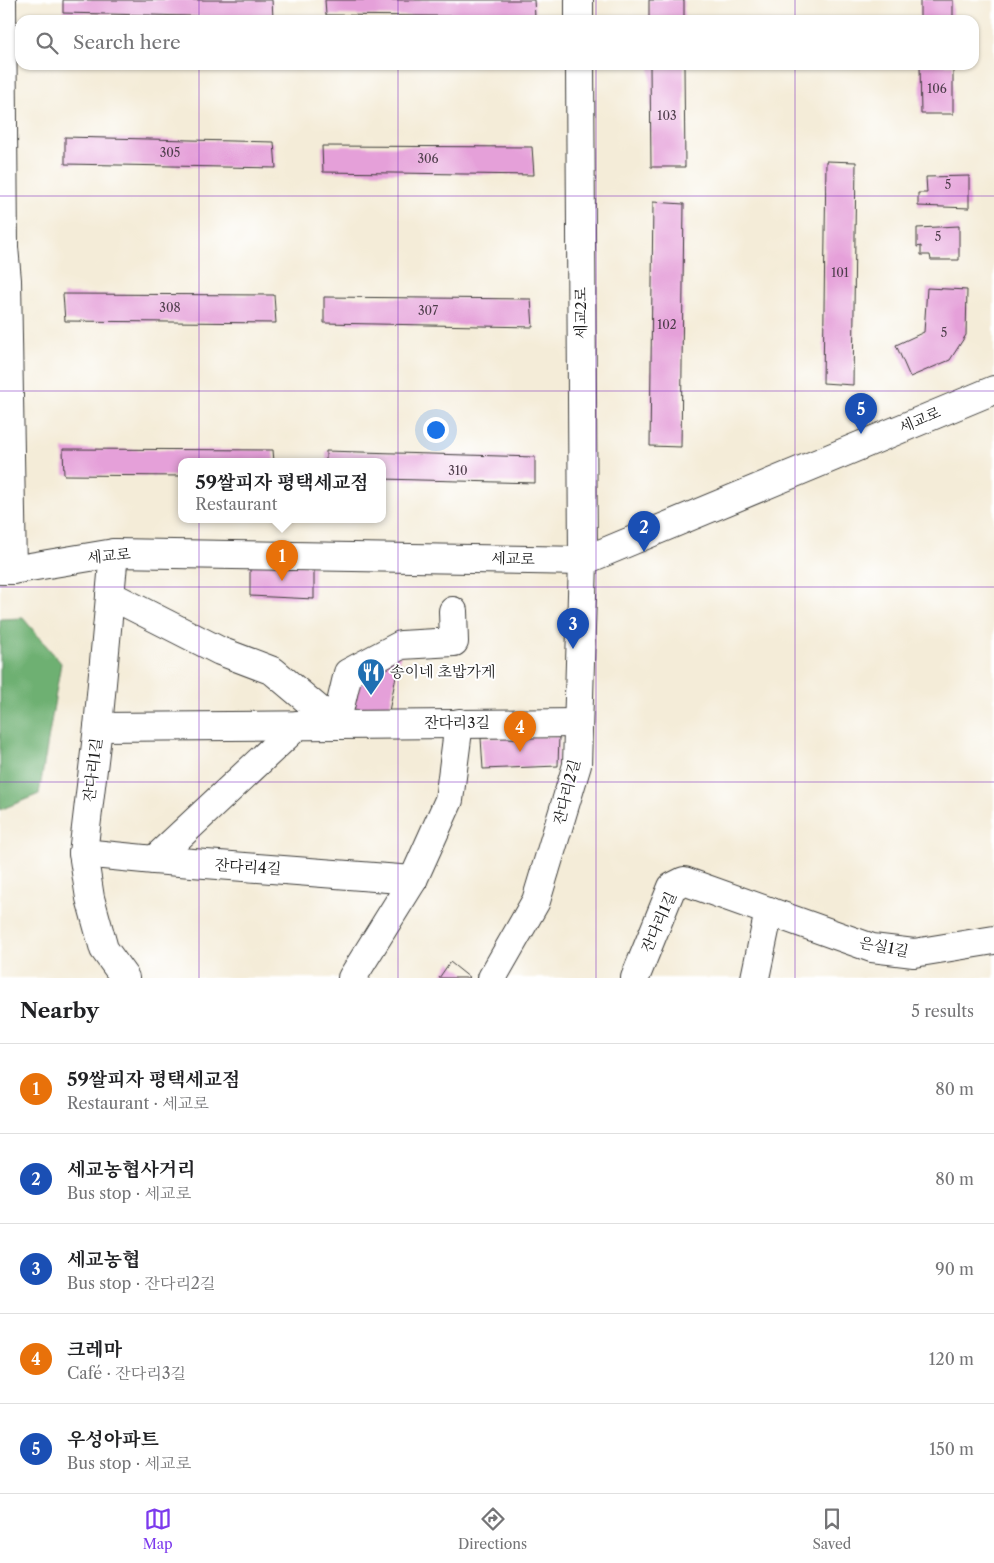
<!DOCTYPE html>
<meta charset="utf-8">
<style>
body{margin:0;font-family:"Libre Caslon Text","Noto Serif KR",serif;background:#f2f2f2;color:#202124}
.you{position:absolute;left:435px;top:429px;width:18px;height:18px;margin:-12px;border:4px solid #fff;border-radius:50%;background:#1a73e8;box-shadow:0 0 0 8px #1a73e833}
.badge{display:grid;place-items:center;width:32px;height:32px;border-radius:50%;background:#7c3aed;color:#fff;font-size:16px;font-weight:700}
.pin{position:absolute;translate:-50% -41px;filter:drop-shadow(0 1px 2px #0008)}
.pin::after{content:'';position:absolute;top:26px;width:18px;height:15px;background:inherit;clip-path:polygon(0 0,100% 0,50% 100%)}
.popup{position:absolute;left:178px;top:458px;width:208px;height:65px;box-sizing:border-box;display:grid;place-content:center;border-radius:10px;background:#fff;filter:drop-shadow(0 1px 4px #0005);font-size:16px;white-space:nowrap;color:#757577}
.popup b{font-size:19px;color:#202124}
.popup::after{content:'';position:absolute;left:50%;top:100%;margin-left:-10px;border:10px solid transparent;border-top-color:#fff}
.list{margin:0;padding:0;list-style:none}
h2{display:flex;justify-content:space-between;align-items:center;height:65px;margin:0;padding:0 20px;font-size:21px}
h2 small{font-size:16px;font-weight:400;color:#757577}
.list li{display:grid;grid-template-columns:32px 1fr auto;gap:15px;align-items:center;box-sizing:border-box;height:90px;padding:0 20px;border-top:1px solid #e0e0e0}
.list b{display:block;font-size:19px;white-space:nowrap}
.list p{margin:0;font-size:16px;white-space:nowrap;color:#757577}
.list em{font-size:16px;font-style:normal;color:#757577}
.icon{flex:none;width:28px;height:28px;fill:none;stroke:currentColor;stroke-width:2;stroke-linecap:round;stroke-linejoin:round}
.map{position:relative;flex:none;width:994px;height:978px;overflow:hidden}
.search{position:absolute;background:#fff;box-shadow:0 1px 4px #0004;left:15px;right:15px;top:15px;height:55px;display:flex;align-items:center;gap:12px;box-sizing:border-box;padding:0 18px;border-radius:15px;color:#757577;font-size:19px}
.sheet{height:515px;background:#fff}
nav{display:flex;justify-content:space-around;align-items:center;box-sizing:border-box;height:70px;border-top:1px solid #e0e0e0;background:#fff;font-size:14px;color:#757577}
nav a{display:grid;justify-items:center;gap:2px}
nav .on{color:#7c3aed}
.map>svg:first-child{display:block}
.forest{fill:#6eb072;stroke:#456647}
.building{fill:#e5a0d9}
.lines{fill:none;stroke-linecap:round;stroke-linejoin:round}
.minor-casing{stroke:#3c3b38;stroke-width:30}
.minor{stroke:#fff;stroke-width:28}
.grid{fill:none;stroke:#7b2cbf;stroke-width:1;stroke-opacity:0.55}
.labels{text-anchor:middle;stroke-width:4;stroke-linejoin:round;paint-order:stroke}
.number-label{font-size:12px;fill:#4e3d4b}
.street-label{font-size:15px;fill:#1c1c1c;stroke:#fff}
.poi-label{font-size:15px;fill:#1c1c1c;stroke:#fff;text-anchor:start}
</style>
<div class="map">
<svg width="994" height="978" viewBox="0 0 994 978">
<rect width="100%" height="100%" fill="#fff"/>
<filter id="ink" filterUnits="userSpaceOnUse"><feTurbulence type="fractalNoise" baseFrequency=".02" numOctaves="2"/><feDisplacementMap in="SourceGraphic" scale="10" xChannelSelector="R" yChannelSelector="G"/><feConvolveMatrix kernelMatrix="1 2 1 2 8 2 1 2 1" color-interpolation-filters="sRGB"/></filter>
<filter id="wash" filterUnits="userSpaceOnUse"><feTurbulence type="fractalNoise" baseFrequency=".0096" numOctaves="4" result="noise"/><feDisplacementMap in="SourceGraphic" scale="20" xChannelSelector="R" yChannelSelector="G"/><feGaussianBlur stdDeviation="1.12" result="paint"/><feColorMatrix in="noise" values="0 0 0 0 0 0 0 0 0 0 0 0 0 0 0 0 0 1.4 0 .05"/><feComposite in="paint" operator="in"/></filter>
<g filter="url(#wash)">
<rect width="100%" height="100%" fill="#f4ecd8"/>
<path class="forest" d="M23,618L61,663L39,794L0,810V619Z"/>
<g id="blocks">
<g class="building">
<path d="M63,0H272L273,18L63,13Z"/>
<path d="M325,0H534L535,17L326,15Z"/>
<rect x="649" y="0" width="35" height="20"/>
<rect x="920" y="0" width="33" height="20"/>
<path d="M650,65H684L685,167H651Z"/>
<path d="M920,65H953V114H921Z"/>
<path d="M65,137L274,142L276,168L65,164Z"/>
<path d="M322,146L532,147L534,175L323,172Z"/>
<path d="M826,161L856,162L853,385L823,383Z"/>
<path d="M969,176V208L918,206V193H927L926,177Z"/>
<path d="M653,202L684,204L681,447L650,446Z"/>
<path d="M959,226V260H931L930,255H921V246L917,247V228Z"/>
<path d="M927,288L967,290L966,335L950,360L910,377L896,345L924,332Z"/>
<path d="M63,294L274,295L276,323L65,321Z"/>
<path d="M324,297L531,299L533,327L324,323Z"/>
<path d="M63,449L273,450L274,462H182V476L64,475Z"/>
<path d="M326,451L535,457V483L382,479V462H326Z"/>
<path d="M250,562L314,566V599L250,596Z"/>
<path d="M401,652L388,716L346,718L352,677Z"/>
<path d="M559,736L558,766L483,769L481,738Z"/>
<path d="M450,962L470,978H439Z"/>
</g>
</g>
</g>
<g filter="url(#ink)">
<use href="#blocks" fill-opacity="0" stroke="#3c3b38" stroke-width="1"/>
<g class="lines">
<g class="minor-casing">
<g id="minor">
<path d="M2,0L4,247L7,280L12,570"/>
<path d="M579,0V20"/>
<path d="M114,553L98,727L83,853L90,898L104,949L125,978"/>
<path d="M0,570H12L114,553L583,561L994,390"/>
<path d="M110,595L220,651L273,671L336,724L348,673L401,645L454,642L453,611"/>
<path d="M98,727L578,723"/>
<path d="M83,853L154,860L413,880"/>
<path d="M154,860L298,725"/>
<path d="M352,978L413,880L449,800L459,723"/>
<path d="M492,978L536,901L577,765L583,561L580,65"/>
<path d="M635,978L672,887L684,881L872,948L914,953L994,940"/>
<path d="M755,978L769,911"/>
</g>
</g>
<use href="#minor" class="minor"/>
</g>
</g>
<path class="grid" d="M199,0V20M398,0V20M596,0V20M795,0V20M199,65V978M398,65V978M596,65V978M795,65V978M0,196H994M0,391H994M0,587H994M0,782H994"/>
<defs>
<g id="restaurant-pin" transform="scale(1.4375)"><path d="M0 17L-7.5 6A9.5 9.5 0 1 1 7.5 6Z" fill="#1f6fb2" stroke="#fff"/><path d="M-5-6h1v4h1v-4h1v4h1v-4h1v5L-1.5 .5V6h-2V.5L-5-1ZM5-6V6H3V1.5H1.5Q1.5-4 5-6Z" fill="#fff"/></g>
</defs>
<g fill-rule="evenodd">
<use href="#restaurant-pin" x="371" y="672"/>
</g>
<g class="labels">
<g class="number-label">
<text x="937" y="93">106</text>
<text x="667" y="120">103</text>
<text x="170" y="157">305</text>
<text x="428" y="163">306</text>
<text x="948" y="189">5</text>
<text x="938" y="241">5</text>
<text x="840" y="277">101</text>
<text x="170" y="312">308</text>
<text x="428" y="315">307</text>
<text x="667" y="329">102</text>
<text x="944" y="337">5</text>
<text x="458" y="475">310</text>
</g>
<g class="street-label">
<text transform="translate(581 313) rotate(-90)" y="5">세교2로</text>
<text transform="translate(920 420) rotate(-23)" y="5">세교로</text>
<text transform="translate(109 556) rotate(-5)" y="5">세교로</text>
<text transform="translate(513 559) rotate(1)" y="5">세교로</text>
<text x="457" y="728">잔다리3길</text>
<text transform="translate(93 770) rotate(-83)" y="5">잔다리1길</text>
<text transform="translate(567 792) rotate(-76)" y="5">잔다리2길</text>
<text transform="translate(248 867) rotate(4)" y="5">잔다리4길</text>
<text transform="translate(659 922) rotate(-66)" y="5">잔다리1길</text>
<text transform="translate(884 947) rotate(11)" y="5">은실1길</text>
</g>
<g class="poi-label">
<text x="390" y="677">송이네 초밥가게</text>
</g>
</g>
</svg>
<div class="you"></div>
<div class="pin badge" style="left:282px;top:581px;background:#e8710a">1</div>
<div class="popup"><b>59쌀피자 평택세교점</b>Restaurant</div>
<div class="pin badge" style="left:644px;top:552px;background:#1a4fb4">2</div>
<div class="pin badge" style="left:573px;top:649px;background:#1a4fb4">3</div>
<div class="pin badge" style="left:520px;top:752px;background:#e8710a">4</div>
<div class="pin badge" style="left:861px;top:434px;background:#1a4fb4">5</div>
<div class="search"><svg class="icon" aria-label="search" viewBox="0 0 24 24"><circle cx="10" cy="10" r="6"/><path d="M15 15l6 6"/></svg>Search here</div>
</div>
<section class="sheet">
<h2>Nearby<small>5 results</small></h2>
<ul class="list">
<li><span class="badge" style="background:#e8710a">1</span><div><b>59쌀피자 평택세교점</b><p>Restaurant · 세교로</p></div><em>80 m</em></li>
<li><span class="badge" style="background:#1a4fb4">2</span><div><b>세교농협사거리</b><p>Bus stop · 세교로</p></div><em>80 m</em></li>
<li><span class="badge" style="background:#1a4fb4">3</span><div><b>세교농협</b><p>Bus stop · 잔다리2길</p></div><em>90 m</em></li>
<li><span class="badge" style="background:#e8710a">4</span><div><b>크레마</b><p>Café · 잔다리3길</p></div><em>120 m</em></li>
<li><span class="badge" style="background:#1a4fb4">5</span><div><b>우성아파트</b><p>Bus stop · 세교로</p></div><em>150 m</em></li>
</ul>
</section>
<nav>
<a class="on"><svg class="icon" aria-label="map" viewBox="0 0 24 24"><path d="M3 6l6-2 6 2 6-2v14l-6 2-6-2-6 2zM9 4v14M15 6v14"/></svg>Map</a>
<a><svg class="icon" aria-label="directions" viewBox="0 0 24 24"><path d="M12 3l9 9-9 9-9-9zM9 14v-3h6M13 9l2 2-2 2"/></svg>Directions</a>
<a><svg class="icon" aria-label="saved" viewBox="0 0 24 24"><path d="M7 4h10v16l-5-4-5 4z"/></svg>Saved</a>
</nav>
